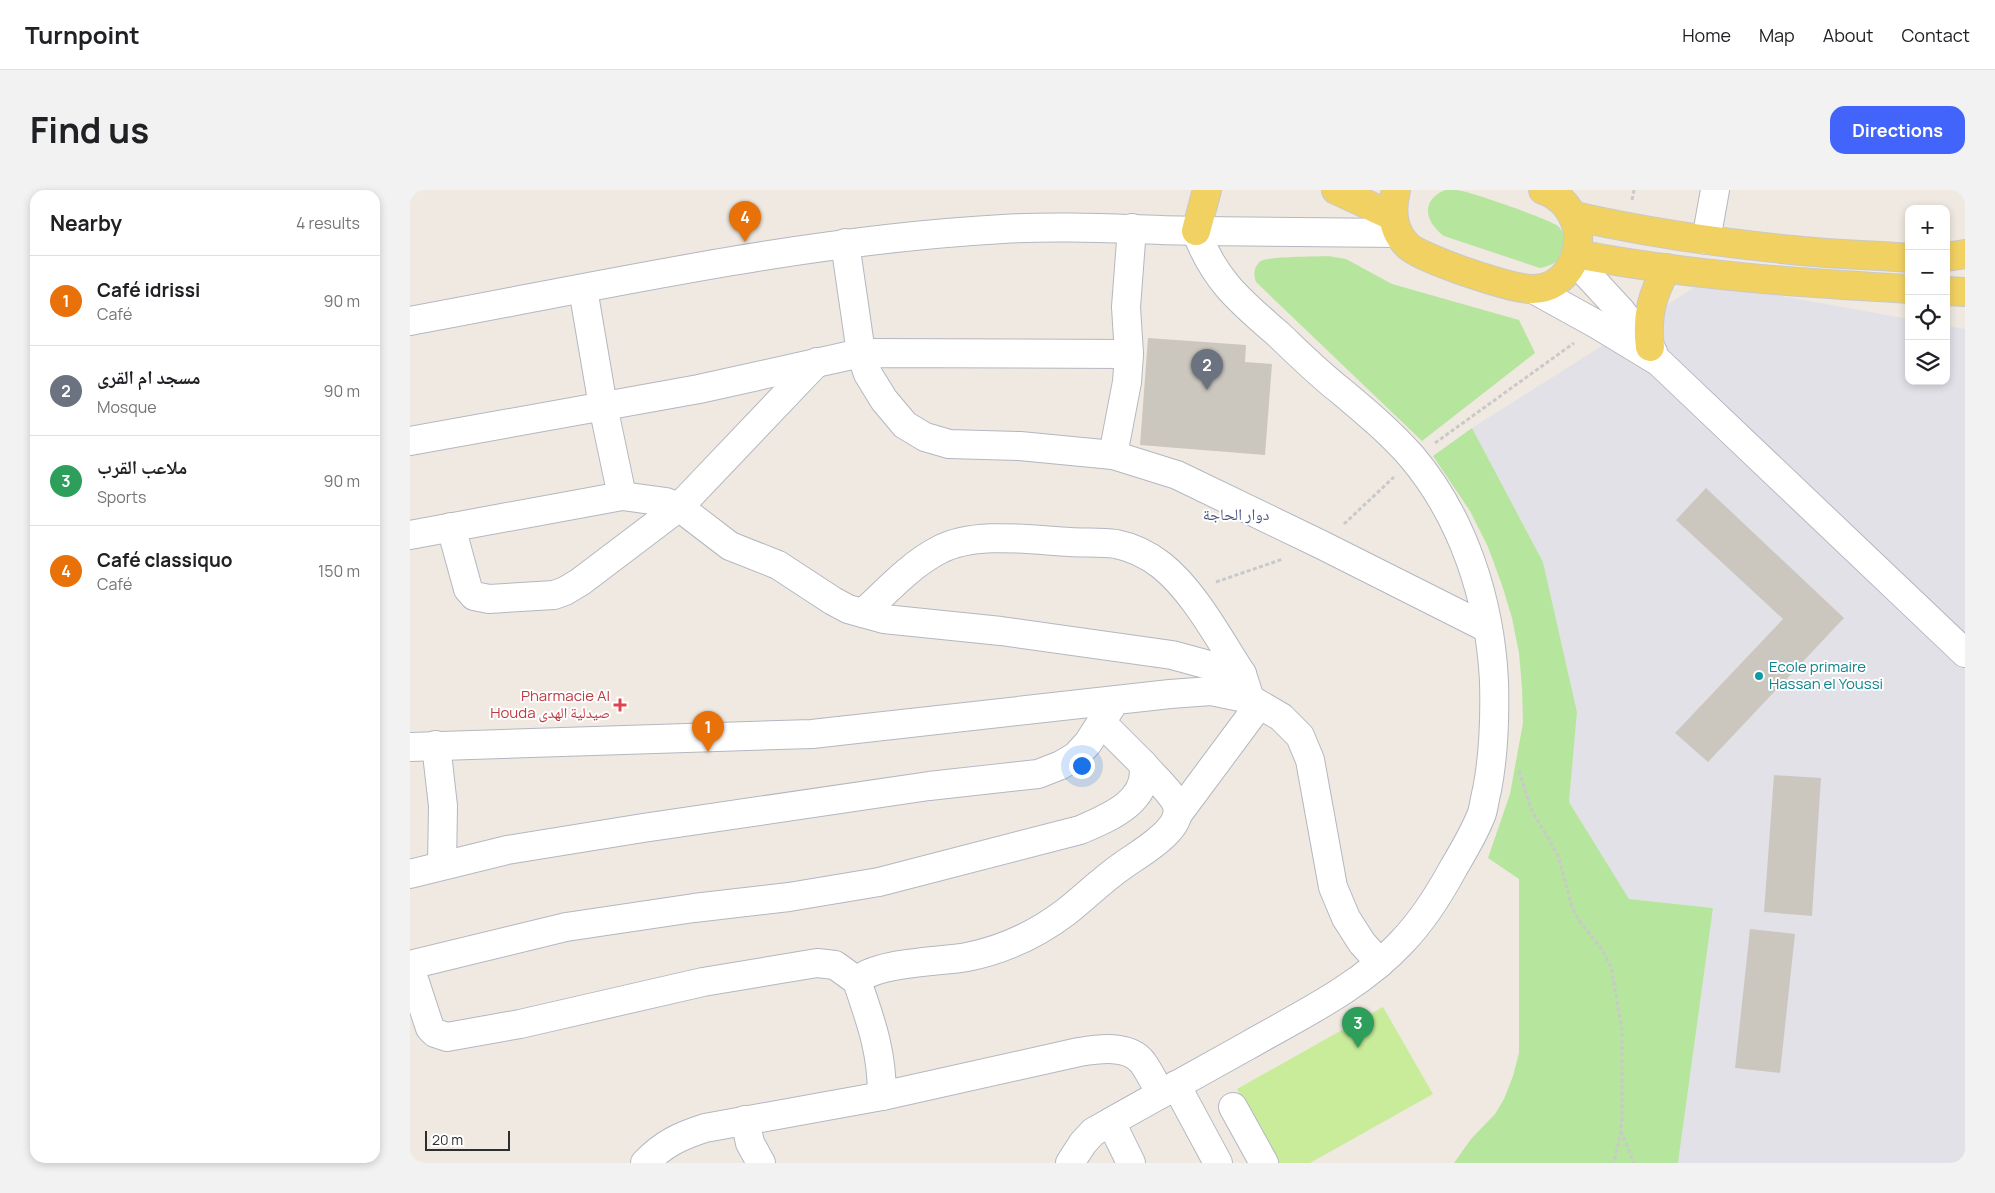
<!DOCTYPE html>
<meta charset="utf-8">
<style>
body{margin:0;font-family:Manrope,"Noto Naskh Arabic",sans-serif;background:#f2f2f2;color:#202124}
.controls{position:absolute;right:15px;top:15px;display:grid;overflow:hidden;border-radius:10px;box-shadow:0 2px 8px #0003}
.controls button{width:45px;height:45px;display:grid;place-items:center;padding:0;border:0;border-bottom:1px solid #e0e0e0;background:#fff;color:#202124;font:25px sans-serif}
.scale{position:absolute;left:15px;bottom:12px;width:85px;box-sizing:border-box;padding-left:5px;border:2px solid #2e2e2e;border-top:0;font-size:14px;line-height:18px;white-space:nowrap;color:#2e2e2e;-webkit-text-stroke:4px #fff;paint-order:stroke}
.you{position:absolute;left:671px;top:575px;width:18px;height:18px;margin:-12px;border:4px solid #fff;border-radius:50%;background:#1a73e8;box-shadow:0 0 0 8px #1a73e833}
.badge{display:grid;place-items:center;width:32px;height:32px;border-radius:50%;background:#4264fb;color:#fff;font-size:16px;font-weight:700}
.pin{position:absolute;translate:-50% -41px;filter:drop-shadow(0 1px 2px #0008)}
.pin::after{content:'';position:absolute;top:26px;width:18px;height:15px;background:inherit;clip-path:polygon(0 0,100% 0,50% 100%)}
.list{margin:0;padding:0;list-style:none}
h2{display:flex;justify-content:space-between;align-items:center;height:65px;margin:0;padding:0 20px;font-size:21px}
h2 small{font-size:16px;font-weight:400;color:#757577}
.list li{display:grid;grid-template-columns:32px 1fr auto;gap:15px;align-items:center;box-sizing:border-box;height:90px;padding:0 20px;border-top:1px solid #e0e0e0}
.list b{display:block;font-size:19px;white-space:nowrap}
.list p{margin:0;font-size:16px;white-space:nowrap;color:#757577}
.list em{font-size:16px;font-style:normal;color:#757577}
.icon{flex:none;width:28px;height:28px;fill:none;stroke:currentColor;stroke-width:2;stroke-linecap:round;stroke-linejoin:round}
.map{position:relative;flex:none;width:1555px;height:973px;overflow:hidden;border-radius:15px}
header{display:flex;align-items:center;gap:30px;box-sizing:border-box;height:70px;padding:0 25px;background:#fff;border-bottom:1px solid #e0e0e0}
header strong{font-size:24px}
nav{display:flex;gap:28px;margin-inline-start:auto;font-size:18px}
.intro{display:flex;align-items:center;justify-content:space-between;box-sizing:border-box;height:120px;padding:0 30px}
h1{margin:0;font-size:35px}
.button{padding:12px 22px;border-radius:15px;background:#4264fb;color:#fff;font-size:18px;font-weight:700}
main{display:flex;gap:30px;padding:0 30px}
aside{flex:1;background:#fff;border-radius:15px;box-shadow:0 2px 8px #0003}
.map>svg:first-child{display:block}
.industrial{fill:#e3e1e8}
.green{fill:#b6e59e}
.pitch{fill:#c9ec9a}
.building{fill:#cbc7bf}
.lines{fill:none;stroke-linecap:round;stroke-linejoin:round}
.minor-casing{stroke:#b4b7c1;stroke-width:30}
.major-casing{stroke:#c9c9c9;stroke-width:30}
.path{stroke:#c9c9c9;stroke-width:3;stroke-dasharray:4 2.5;stroke-linecap:butt}
.minor{stroke:#fff;stroke-width:28}
.major{stroke:#f2d163;stroke-width:28}
.culture-dot{fill:#0f9aa8;stroke:#fff;stroke-width:2}
.health-dot{fill:#e0444e;stroke:#fff;stroke-width:2}
.labels{text-anchor:middle;stroke-width:4;stroke-linejoin:round;paint-order:stroke}
.culture-label{font-size:15px;fill:#0d838f;stroke:#fff;text-anchor:start}
.health-label{font-size:15px;fill:#be3a42;stroke:#fff;text-anchor:end}
.neighbourhood-label{font-size:16px;fill:#4d5680;stroke:#fff}
</style>
<header>
<strong>Turnpoint</strong>
<nav><a>Home</a><a>Map</a><a>About</a><a>Contact</a></nav>
</header>
<div class="intro"><h1>Find us</h1><a class="button">Directions</a></div>
<main>
<aside>
<h2>Nearby<small>4 results</small></h2>
<ul class="list">
<li><span class="badge" style="background:#e8710a">1</span><div><b>Café idrissi</b><p>Café</p></div><em>90 m</em></li>
<li><span class="badge" style="background:#6b7280">2</span><div><b>مسجد ام القرى</b><p>Mosque</p></div><em>90 m</em></li>
<li><span class="badge" style="background:#2e9e5b">3</span><div><b>ملاعب القرب</b><p>Sports</p></div><em>90 m</em></li>
<li><span class="badge" style="background:#e8710a">4</span><div><b>Café classiquo</b><p>Café</p></div><em>150 m</em></li>
</ul>
</aside>
<div class="map">
<svg width="1555" height="973" viewBox="0 0 1555 973">
<rect width="100%" height="100%" fill="#efe9e1"/>
<path class="industrial" d="M1293,92L1499,129V191H1536V136L1555,139V973H1268L1303,718L1219,709L1159,612L1167,522L1133,372L1062,238Z"/>
<g class="green">
<path d="M1035,0C1039,0 1043,0 1047,0C1059,1 1141,30 1148,36C1156,44 1155,51 1153,61C1151,72 1140,76 1130,78L1034,46C1015,32 1010,11 1035,0Z"/>
<path d="M918,66L936,69L982,94L1109,130L1125,163L1012,251L846,92C843,84 844,76 851,71C860,66 905,67 918,66Z"/>
<path d="M1062,238L1133,372L1167,522L1159,612L1219,709L1303,718L1268,973H1044L1061,949L1085,924L1094,909L1103,886L1109,863V689L1078,668L1100,604L1113,533L1112,498L1109,463L1102,428L1092,395L1078,357L1060,321L1023,266Z"/>
</g>
<path class="pitch" d="M973,817L1023,904L900,973H869L827,899Z"/>
<g class="building">
<path d="M738,148L836,155L835,172L862,174L855,265L730,255Z"/>
<path d="M1296,298L1434,428L1298,572L1265,543L1373,429L1266,330Z"/>
<path d="M1364,585L1411,588L1402,726L1354,722Z"/>
<path d="M1340,739L1385,744L1370,883L1325,878Z"/>
</g>
<g class="lines">
<g class="minor-casing">
<g id="minor">
<path d="M1296,50L1305,0"/>
<path d="M435,53L451,163L458,184L474,210L495,235L515,247L539,254L610,256L703,265L767,285L912,355L1077,438"/>
<path d="M1164,70L1211,121L1243,162"/>
<path d="M173,99L193,216L212,306L256,312L269,317L320,356L368,375L423,411L438,419L474,429L591,441L762,465L832,484L840,509"/>
<path d="M1123,99L1188,135L1249,172L1555,463"/>
<path d="M0,131C196,95 393,50 593,39C658,35 723,40 788,41C854,42 921,42 988,43"/>
<path d="M0,251L289,199L451,163L719,164"/>
<path d="M703,265L717,192L719,164L716,117L722,38"/>
<path d="M41,337L58,399L64,406L79,409L144,405L155,401L170,392L269,317L407,172"/>
<path d="M0,345L212,306"/>
<path d="M453,423C477,401 500,375 529,360C565,341 621,350 660,352C675,353 691,352 706,354C721,357 738,365 751,375C784,401 809,449 832,484"/>
<path d="M26,555L33,616L32,675"/>
<path d="M0,557L402,544L760,504L801,501L840,509L871,527L890,546L900,570L923,697L936,728L952,753L970,773"/>
<path d="M768,624L849,515"/>
<path d="M0,684L97,660L233,638L519,596L628,584L651,575L666,566L678,553L701,517"/>
<path d="M0,775L156,737L284,718L379,707L469,692L670,640C698,628 741,611 733,574L691,532"/>
<path d="M0,777L20,838L25,843L37,847L110,834L293,792L407,773L425,775L447,791"/>
<path d="M766,895L808,973"/>
<path d="M472,906C472,861 461,832 447,791C465,772 530,772 557,767C592,760 627,744 656,722C675,707 692,690 712,676C728,664 780,637 765,611C757,598 743,586 733,574"/>
<path d="M823,917L854,973"/>
<path d="M335,930L340,953L351,973"/>
<path d="M701,932L721,973"/>
<path d="M235,973C253,954 270,946 295,938L472,906L669,862C688,859 719,854 733,873C740,883 745,894 751,904"/>
<path d="M660,973L673,953L683,942C734,913 785,885 837,856C891,825 949,798 992,752C1013,730 1030,703 1044,677C1054,660 1065,642 1072,623C1074,616 1075,607 1077,600C1084,564 1085,527 1084,491C1080,411 1054,329 1002,267C980,242 956,222 931,201C909,184 888,163 868,144C830,111 804,90 786,41"/>
</g>
</g>
<g class="major-casing">
<g id="major">
<path d="M926,0L982,26"/>
<path d="M986,0C981,20 982,41 998,56C1012,69 1103,100 1123,99C1140,99 1154,89 1162,74C1167,63 1170,50 1167,38C1162,20 1151,6 1133,0"/>
<path d="M1164,26C1243,44 1324,55 1404,62C1436,65 1467,65 1499,68"/>
<path d="M786,41L797,0"/>
<path d="M1166,64C1276,85 1388,93 1499,99"/>
<path d="M1536,67L1555,64"/>
<path d="M1536,101L1555,102"/>
<path d="M1240,157C1236,127 1242,104 1257,78"/>
</g>
</g>
<g class="path">
<path d="M1222,10L1224,0"/>
<path d="M1025,253L1164,153"/>
<path d="M934,334L984,287"/>
<path d="M806,392L873,369"/>
<path d="M1109,581L1122,621L1148,665L1162,717L1168,729L1193,761L1201,777L1212,840V925L1211,941L1204,973"/>
<path d="M1211,941L1224,973"/>
</g>
<use href="#minor" class="minor"/>
<use href="#major" class="major"/>
</g>
<circle class="culture-dot" cx="1349" cy="486" r="5"/>
<path class="health-dot" d="M207.5 507.5h5v5h5v5h-5v5h-5v-5h-5v-5h5z"/>
<g class="labels">
<g class="culture-label">
<text x="1359" y="482">Ecole primaire<tspan x="1359" dy="17">Hassan el Youssi</tspan></text>
</g>
<g class="health-label">
<text x="200" y="511">Pharmacie Al<tspan x="200" dy="17">Houda صيدلية الهدى</tspan></text>
</g>
<g class="neighbourhood-label">
<text x="826" y="330">دوار الحاجة</text>
</g>
</g>
</svg>
<div class="controls">
<button>+</button>
<button>−</button>
<button><svg class="icon" aria-label="locate" viewBox="0 0 24 24"><circle cx="12" cy="12" r="6"/><path d="M12 2v4M12 18v4M2 12h4M18 12h4"/></svg></button>
<button><svg class="icon" aria-label="layers" viewBox="0 0 24 24"><path d="M12 4l9 5-9 5-9-5zM3 14l9 5 9-5"/></svg></button>
</div>
<div class="scale">20 m</div>
<div class="you"></div>
<div class="pin badge" style="left:298px;top:562px;background:#e8710a">1</div>
<div class="pin badge" style="left:797px;top:200px;background:#6b7280">2</div>
<div class="pin badge" style="left:948px;top:858px;background:#2e9e5b">3</div>
<div class="pin badge" style="left:335px;top:52px;background:#e8710a">4</div>
</div>
</main>
